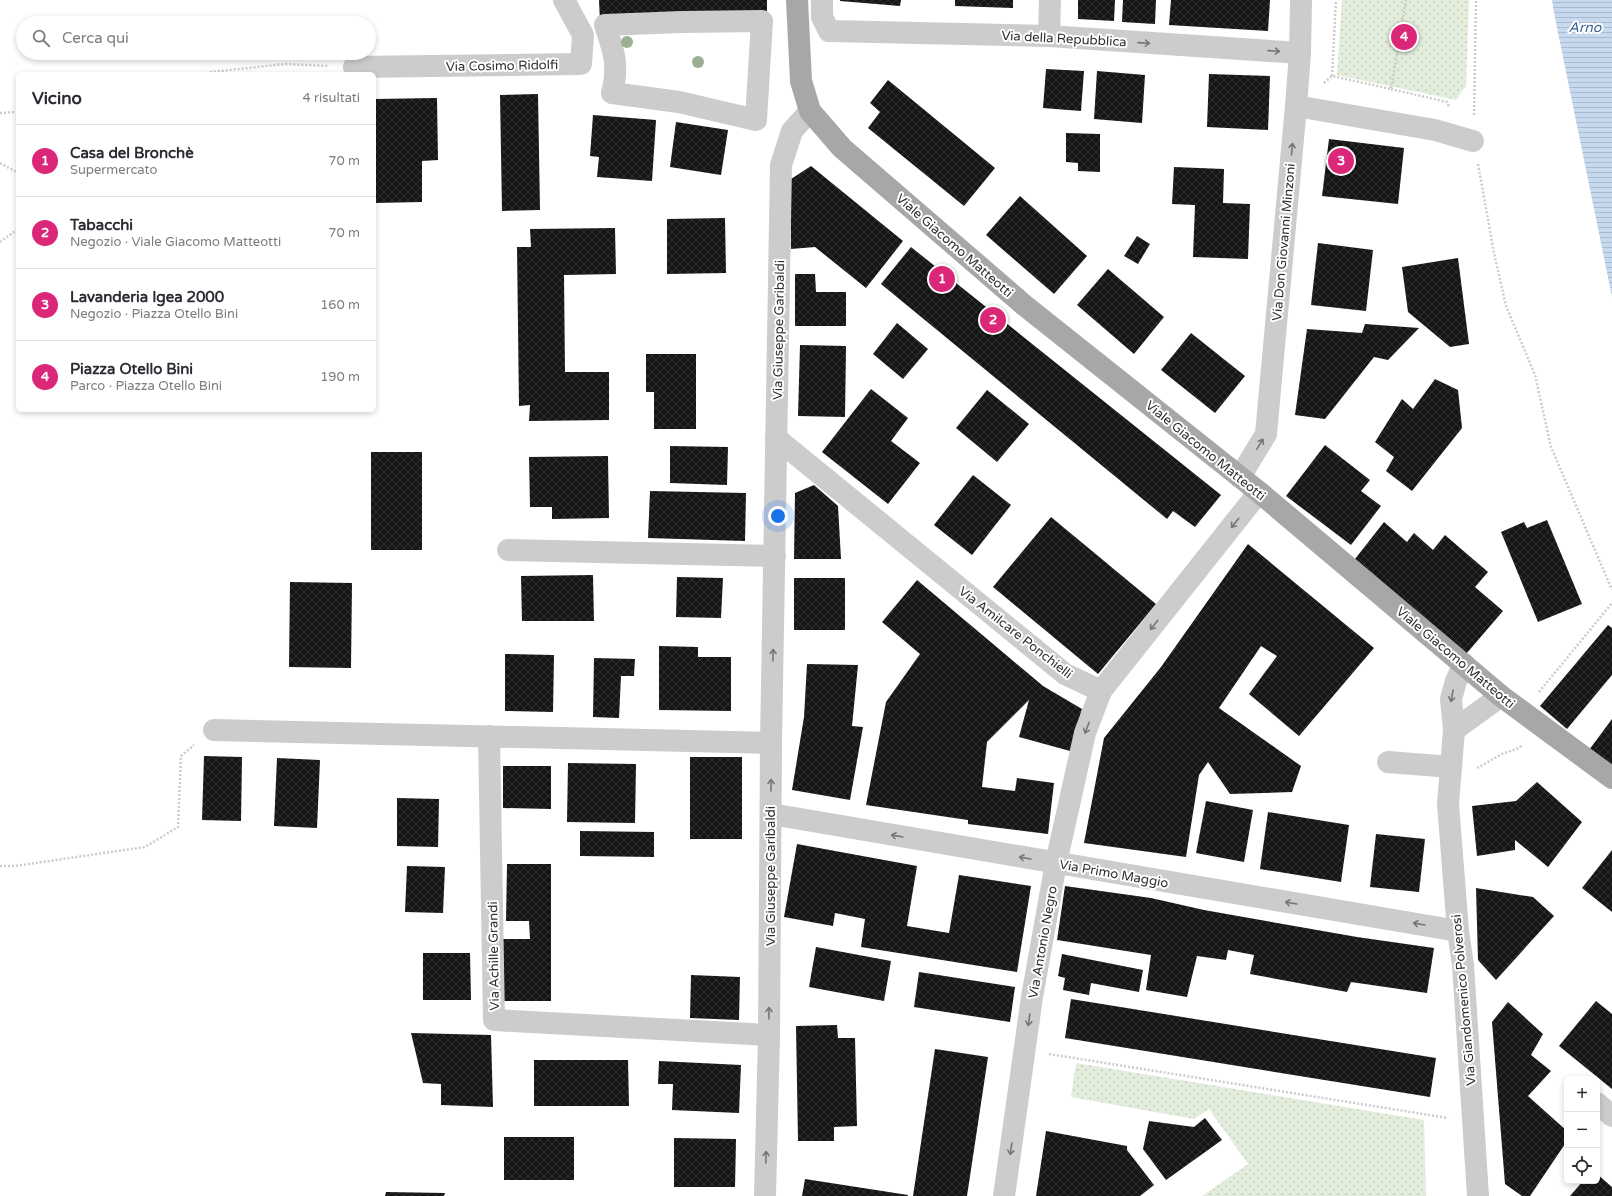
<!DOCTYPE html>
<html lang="it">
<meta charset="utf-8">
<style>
body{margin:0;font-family:"Varela Round",sans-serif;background:#f2f2f3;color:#2b2b33}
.controls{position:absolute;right:12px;bottom:12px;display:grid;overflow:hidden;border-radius:6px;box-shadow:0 2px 6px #0003}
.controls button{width:36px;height:36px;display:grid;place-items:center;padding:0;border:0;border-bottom:1px solid #e1e1e2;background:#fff;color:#2b2b33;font:20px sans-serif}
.you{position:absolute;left:778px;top:516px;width:14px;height:14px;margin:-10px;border:3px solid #fff;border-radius:50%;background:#1a73e8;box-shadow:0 0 0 6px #1a73e833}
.badge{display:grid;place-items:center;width:26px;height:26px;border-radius:50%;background:#db2777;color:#fff;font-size:13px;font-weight:700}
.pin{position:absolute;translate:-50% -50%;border:2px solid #fff;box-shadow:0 1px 4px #0006}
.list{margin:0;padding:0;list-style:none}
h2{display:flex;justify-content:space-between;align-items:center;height:52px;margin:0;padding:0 16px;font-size:17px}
h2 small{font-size:13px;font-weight:400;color:#7c7c81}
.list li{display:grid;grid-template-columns:26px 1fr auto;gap:12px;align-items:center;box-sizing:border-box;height:72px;padding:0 16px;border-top:1px solid #e1e1e2}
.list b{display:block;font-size:15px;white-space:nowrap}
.list p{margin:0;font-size:13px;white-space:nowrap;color:#7c7c81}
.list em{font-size:13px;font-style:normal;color:#7c7c81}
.icon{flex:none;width:22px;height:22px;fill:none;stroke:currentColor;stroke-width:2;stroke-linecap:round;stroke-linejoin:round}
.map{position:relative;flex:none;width:1612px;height:1196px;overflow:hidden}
.search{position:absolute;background:#fff;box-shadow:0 2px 6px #0003;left:16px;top:16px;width:360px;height:44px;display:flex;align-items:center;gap:10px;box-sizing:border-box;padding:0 14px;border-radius:22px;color:#7c7c81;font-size:15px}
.panel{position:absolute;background:#fff;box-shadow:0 2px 6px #0003;left:16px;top:72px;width:360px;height:340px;border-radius:6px}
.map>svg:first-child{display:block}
.park{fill:url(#park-dots)}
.water{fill:url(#water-rules)}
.building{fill:url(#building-cross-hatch)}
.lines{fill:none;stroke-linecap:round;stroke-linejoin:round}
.path{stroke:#ccc;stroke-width:2.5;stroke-dasharray:2 2;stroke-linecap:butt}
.minor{stroke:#ccc;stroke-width:22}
.major{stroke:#a7a7a7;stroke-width:22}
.tree{fill:#9caf92}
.oneway{stroke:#767676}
.labels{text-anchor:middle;stroke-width:4;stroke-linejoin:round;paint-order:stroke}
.street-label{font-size:13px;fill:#2f2f2f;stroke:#fff}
.water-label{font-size:14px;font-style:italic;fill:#386596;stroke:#fff}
</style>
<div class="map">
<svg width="1612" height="1196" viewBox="0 0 1612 1196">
<defs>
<pattern id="park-dots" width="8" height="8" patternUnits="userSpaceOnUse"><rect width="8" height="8" fill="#e3eddc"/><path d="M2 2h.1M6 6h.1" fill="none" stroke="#c3ccbd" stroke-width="1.8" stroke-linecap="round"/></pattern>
<pattern id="water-rules" width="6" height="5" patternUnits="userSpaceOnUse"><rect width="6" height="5" fill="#c7d9ee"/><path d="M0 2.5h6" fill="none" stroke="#abbbcc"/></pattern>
<pattern id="building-cross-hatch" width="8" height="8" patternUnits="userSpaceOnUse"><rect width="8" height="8" fill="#161616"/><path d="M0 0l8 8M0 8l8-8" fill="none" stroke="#303030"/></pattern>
</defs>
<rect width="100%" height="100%" fill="#fff"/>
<g class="park">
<path d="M1342,0H1469L1466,86L1456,100L1337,75Z"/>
<path d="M1076,1063L1424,1120L1426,1196H1202L1248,1164L1209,1109L1194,1119L1071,1097Z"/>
</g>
<path class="water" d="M1552,0H1612V297L1554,13Z"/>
<g class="building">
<path d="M599,0H767V17L600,22Z"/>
<path d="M840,0H901L900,6L840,1Z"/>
<path d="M955,0H1013V8L955,6Z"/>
<path d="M1078,0H1115L1114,21L1078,19Z"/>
<path d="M1123,0H1156L1155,24L1122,22Z"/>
<path d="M1171,0H1270L1268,31L1169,25Z"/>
<path d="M1046,69L1084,71L1081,111L1043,108Z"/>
<path d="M1097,71L1145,75L1142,123L1094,119Z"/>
<path d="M1209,74L1270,76L1268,130L1207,127Z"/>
<path d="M888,80L995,168L964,206L868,128L880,112L870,103Z"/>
<path d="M538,94L540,210L502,211L500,95Z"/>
<path d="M437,98L438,160L422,161V202L374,203V99Z"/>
<path d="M593,115L656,120L652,181L597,177L599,157L590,156Z"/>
<path d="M676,122L728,130L721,175L670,167Z"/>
<path d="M1066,133L1100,134V172L1078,171V163L1066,162Z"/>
<path d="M1329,139L1404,148L1398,204L1322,196Z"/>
<path d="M811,166L903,241L866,288L815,247L791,249V179Z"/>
<path d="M1174,167L1224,169L1223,203L1250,204L1248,259L1193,257L1195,205L1172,204Z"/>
<path d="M1020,196L1087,256L1054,294L986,235Z"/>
<path d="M725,218L726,273L667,274V219Z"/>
<path d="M615,228L616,274L564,275L565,372H609V420L529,421L530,405L519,406L517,247H531L530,229Z"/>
<path d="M1137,236L1150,244L1138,264L1124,256Z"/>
<path d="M1318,243L1373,250L1366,311L1311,305Z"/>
<path d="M911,247L1221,495L1195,527L1173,511L1167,519L881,284Z"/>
<path d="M1458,258L1469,344L1450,347L1408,312L1402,267Z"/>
<path d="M1108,269L1164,317L1134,354L1077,305Z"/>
<path d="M795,274H815L816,292H846V326H795Z"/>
<path d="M897,323L928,349L903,379L873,354Z"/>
<path d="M1365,324L1419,328L1388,360L1374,357L1325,419L1295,415L1307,329L1362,333Z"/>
<path d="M1191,333L1245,376L1215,413L1161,370Z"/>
<path d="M800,345L846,346L845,417L798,416Z"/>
<path d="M646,354H696V429H654V392H646Z"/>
<path d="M1435,379L1458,390L1462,428L1412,491L1386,471L1394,457L1375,442L1402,399L1413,409Z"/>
<path d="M871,389L908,418L891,441L920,463L888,504L822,452Z"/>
<path d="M987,390L1029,424L997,462L956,428Z"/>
<path d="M1325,445L1370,480L1361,491L1381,506L1351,545L1286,496Z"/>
<path d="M670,446L728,447L727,485L670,483Z"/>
<rect x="371" y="452" width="51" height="98"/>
<path d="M608,456L609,518L552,519V507H530L529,457Z"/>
<path d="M973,475L1011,505L972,555L934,525Z"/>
<path d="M814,485L838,506L841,559H794L795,493Z"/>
<path d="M650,491L746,493L745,541L648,538Z"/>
<path d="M1051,517L1156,604L1098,674L993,587Z"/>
<path d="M1547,520L1582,604L1538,622L1501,532L1524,522L1527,528Z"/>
<path d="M1384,522L1407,542L1414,533L1433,550L1445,535L1488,572L1475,587L1503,611L1466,654L1355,559Z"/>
<path d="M1248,544L1374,648L1299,736L1249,694L1277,656L1261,646L1219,708L1301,766L1292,792L1230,794L1208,762L1199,775L1186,857L1084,843L1104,738L1161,667Z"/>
<path d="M593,575L594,621H522L521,576Z"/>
<path d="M677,577L723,578L721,618L676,617Z"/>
<rect x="794" y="578" width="51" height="52"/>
<path d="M917,580L1043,686L1082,709L1070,751L1019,737L1029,700L987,742L982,787L1015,791L1017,778L1054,783L1048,834L968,824V820L866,805L886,702L920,654L882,622Z"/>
<path d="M290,582L352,583L351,668L289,667Z"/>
<path d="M1608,625L1612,628V675L1567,729L1540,706Z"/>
<path d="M659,646L698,647V657H731V711L659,710Z"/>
<path d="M505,654L554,655L553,712L505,711Z"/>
<path d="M594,658L635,659L634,676H621L619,718L593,717Z"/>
<path d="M807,664L858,665L852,726L863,727L850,800L792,790L804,717Z"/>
<path d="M1612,719V768L1589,750Z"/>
<path d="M204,756L242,757L241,821L202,820Z"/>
<rect x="690" y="757" width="52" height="82"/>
<path d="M277,758L320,760L317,828L274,826Z"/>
<path d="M568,763L636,764L635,823L567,822Z"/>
<path d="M503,766H551V809L503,808Z"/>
<path d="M1537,782L1582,822L1548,867L1515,840V850L1477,856L1472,806L1516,801Z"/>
<path d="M397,798L439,799L438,847L397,846Z"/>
<path d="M1206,801L1253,810L1244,862L1196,853Z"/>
<path d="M1268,812L1349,825L1341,882L1260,869Z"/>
<path d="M580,831L654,832V857L580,856Z"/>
<path d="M1376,834L1425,839L1419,892L1370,887Z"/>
<path d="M797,844L917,866L907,926L949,933L959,875L1031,886L1017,972L861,947L865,919L835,913L833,926L784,917Z"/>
<path d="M1612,850V912L1582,888Z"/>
<path d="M507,864H551V1001H502V939H530L529,921H506Z"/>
<path d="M407,866L445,867L443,913L405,912Z"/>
<path d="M1065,886L1151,898L1204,910L1357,937L1434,948L1427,993L1351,982L1347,992L1250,974L1254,955L1228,950L1226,960L1197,956L1187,997L1146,990L1151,955L1057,940Z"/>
<path d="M1476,888L1533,897L1554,916L1496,980L1478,960Z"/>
<path d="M816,947L891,961L884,1001L809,987Z"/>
<path d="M423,953H470L471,1000H423Z"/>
<path d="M1062,954L1143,970L1139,992L1091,983L1089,995L1063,990L1065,978L1058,976Z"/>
<path d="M919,972L1015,987L1010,1022L914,1007Z"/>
<path d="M691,975L740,977L739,1020L690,1018Z"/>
<path d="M1071,999L1436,1058L1430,1097L1065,1038Z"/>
<path d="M1596,1001L1612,1014V1089L1559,1046Z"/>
<path d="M1508,1002L1543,1034L1531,1055L1551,1071L1528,1096L1567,1131V1141L1530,1196H1522L1505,1184L1492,1022Z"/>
<path d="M837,1025L838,1038H855L857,1126L834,1127V1141H798L796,1026Z"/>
<path d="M411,1033L491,1035L493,1107L441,1105V1084L423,1083Z"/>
<path d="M935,1049L988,1057L967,1196H913Z"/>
<path d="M534,1060H628L629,1106H534Z"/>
<path d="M659,1061L741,1065L739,1113L672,1110L673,1084H658Z"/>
<path d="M1205,1118L1222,1140L1166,1180L1143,1149L1149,1121L1194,1127Z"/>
<path d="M1046,1131L1127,1146V1150L1154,1185L1140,1196H1036Z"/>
<rect x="504" y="1137" width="70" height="43"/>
<path d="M674,1138L736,1139L735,1187H674Z"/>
<path d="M1597,1174L1612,1187V1196H1570L1583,1181H1597Z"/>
<path d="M805,1179L908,1195V1196H802Z"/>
<path d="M386,1192L445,1193L444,1196H385Z"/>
</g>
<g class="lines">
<g class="path">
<path d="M202,74L211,72L285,64L329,66"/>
<path d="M1332,76L1336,0"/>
<path d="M1324,83L1332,76L1391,89L1406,0"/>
<path d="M1391,89L1447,102L1449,107"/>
<path d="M0,113L18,112"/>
<path d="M1474,115L1476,0"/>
<path d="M0,163L18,173"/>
<path d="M1478,164L1494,253L1506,306L1535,375L1551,447L1612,590"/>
<path d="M0,242L18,229"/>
<path d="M1539,692L1612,603"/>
<path d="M1477,768L1502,754L1519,748L1523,744"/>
<path d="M0,866H15L145,847L178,827L181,756L194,745"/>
<path d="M1049,1054L1448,1118"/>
</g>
<g class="minor">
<path d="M822,0V17L829,31L1049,36L1300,53"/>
<path d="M762,21L756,120L679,102L612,93C619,65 614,52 605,25L682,22Z"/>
<path d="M1049,36L1050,0"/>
<path d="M354,67L581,64L583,35L564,0"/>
<path d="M1296,106L1435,130L1473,141"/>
<path d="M776,438L1065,674L1101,691"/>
<path d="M1240,477L1266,434L1296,106L1300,53L1301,0"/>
<path d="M508,550L775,556"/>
<path d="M1464,664L1456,681L1451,699L1454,730L1448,804L1458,931L1463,965L1478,1196"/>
<path d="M214,730L771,743"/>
<path d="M1454,730L1501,696"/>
<path d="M489,736L494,1020L769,1035"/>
<path d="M1388,762L1451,767"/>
<path d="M771,814L1458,931"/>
<path d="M1597,1103L1612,1116"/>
<path d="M765,1196L769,1035L771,743L781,165L792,131L810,111"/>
<path d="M1004,1196L1032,997L1056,863L1085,733L1101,691L1259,492"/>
</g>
<path class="major" d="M797,0L801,81L810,111L842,148L1024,305L1259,492L1501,696L1612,778"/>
</g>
<g class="tree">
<circle cx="627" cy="42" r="6"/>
<circle cx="698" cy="62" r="6"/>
</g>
<defs><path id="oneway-shaft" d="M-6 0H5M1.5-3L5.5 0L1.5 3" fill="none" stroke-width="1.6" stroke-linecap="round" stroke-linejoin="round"/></defs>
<g class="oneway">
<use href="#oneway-shaft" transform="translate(1144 43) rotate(4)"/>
<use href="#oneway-shaft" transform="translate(1274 51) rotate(4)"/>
<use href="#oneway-shaft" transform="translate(1292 149) rotate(-85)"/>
<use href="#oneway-shaft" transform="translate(1260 444) rotate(-58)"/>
<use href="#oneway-shaft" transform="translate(1235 523) rotate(129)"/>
<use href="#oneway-shaft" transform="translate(1154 625) rotate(129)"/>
<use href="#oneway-shaft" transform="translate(773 655) rotate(-89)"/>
<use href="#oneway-shaft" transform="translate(1452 696) rotate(100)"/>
<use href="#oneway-shaft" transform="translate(1087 728) rotate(110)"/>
<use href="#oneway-shaft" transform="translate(771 785) rotate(-90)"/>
<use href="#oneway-shaft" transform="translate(897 836) rotate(-170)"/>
<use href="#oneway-shaft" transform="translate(1025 858) rotate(-170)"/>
<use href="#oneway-shaft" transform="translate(1291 903) rotate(-170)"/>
<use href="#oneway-shaft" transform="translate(1419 924) rotate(-170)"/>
<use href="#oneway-shaft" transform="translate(769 1013) rotate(-90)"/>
<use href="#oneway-shaft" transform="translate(1029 1020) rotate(98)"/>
<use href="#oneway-shaft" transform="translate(1011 1149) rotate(98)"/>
<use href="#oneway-shaft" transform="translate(766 1157) rotate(-88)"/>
</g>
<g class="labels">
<g class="street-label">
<text transform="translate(1064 38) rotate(3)" y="5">Via della Repubblica</text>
<text transform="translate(502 65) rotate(-1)" y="5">Via Cosimo Ridolfi</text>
<text transform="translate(1283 242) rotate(-85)" y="5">Via Don Giovanni Minzoni</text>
<text transform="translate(955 245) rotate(41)" y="5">Viale Giacomo Matteotti</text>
<text transform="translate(778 330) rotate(-89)" y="5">Via Giuseppe Garibaldi</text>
<text transform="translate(1206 450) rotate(39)" y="5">Viale Giacomo Matteotti</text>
<text transform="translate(1016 632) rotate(38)" y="5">Via Amilcare Ponchielli</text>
<text transform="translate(1456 657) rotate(40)" y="5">Viale Giacomo Matteotti</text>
<text transform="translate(1114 873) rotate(10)" y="5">Via Primo Maggio</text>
<text transform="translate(770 876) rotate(-90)" y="5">Via Giuseppe Garibaldi</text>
<text transform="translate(1042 942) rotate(-80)" y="5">Via Antonio Negro</text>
<text transform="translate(493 956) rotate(-91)" y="5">Via Achille Grandi</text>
<text transform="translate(1463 1000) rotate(-95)" y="5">Via Giandomenico Polverosi</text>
</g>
<g class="water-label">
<text x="1585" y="32">Arno</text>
</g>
</g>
</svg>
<div class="controls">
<button>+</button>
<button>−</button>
<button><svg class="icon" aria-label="locate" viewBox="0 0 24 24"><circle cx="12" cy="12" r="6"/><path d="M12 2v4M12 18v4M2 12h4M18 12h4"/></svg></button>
</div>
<div class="you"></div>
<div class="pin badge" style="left:942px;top:279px">1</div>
<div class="pin badge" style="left:993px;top:320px">2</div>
<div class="pin badge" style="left:1341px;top:161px">3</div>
<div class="pin badge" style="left:1404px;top:37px">4</div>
<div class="search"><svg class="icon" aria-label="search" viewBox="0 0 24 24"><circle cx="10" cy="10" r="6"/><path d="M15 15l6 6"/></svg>Cerca qui</div>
<section class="panel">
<h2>Vicino<small>4 risultati</small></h2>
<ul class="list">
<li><span class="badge">1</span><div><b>Casa del Bronchè</b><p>Supermercato</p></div><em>70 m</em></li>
<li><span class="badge">2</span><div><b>Tabacchi</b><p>Negozio · Viale Giacomo Matteotti</p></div><em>70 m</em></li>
<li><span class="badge">3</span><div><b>Lavanderia Igea 2000</b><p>Negozio · Piazza Otello Bini</p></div><em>160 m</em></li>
<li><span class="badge">4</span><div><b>Piazza Otello Bini</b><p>Parco · Piazza Otello Bini</p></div><em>190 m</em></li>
</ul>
</section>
</div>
